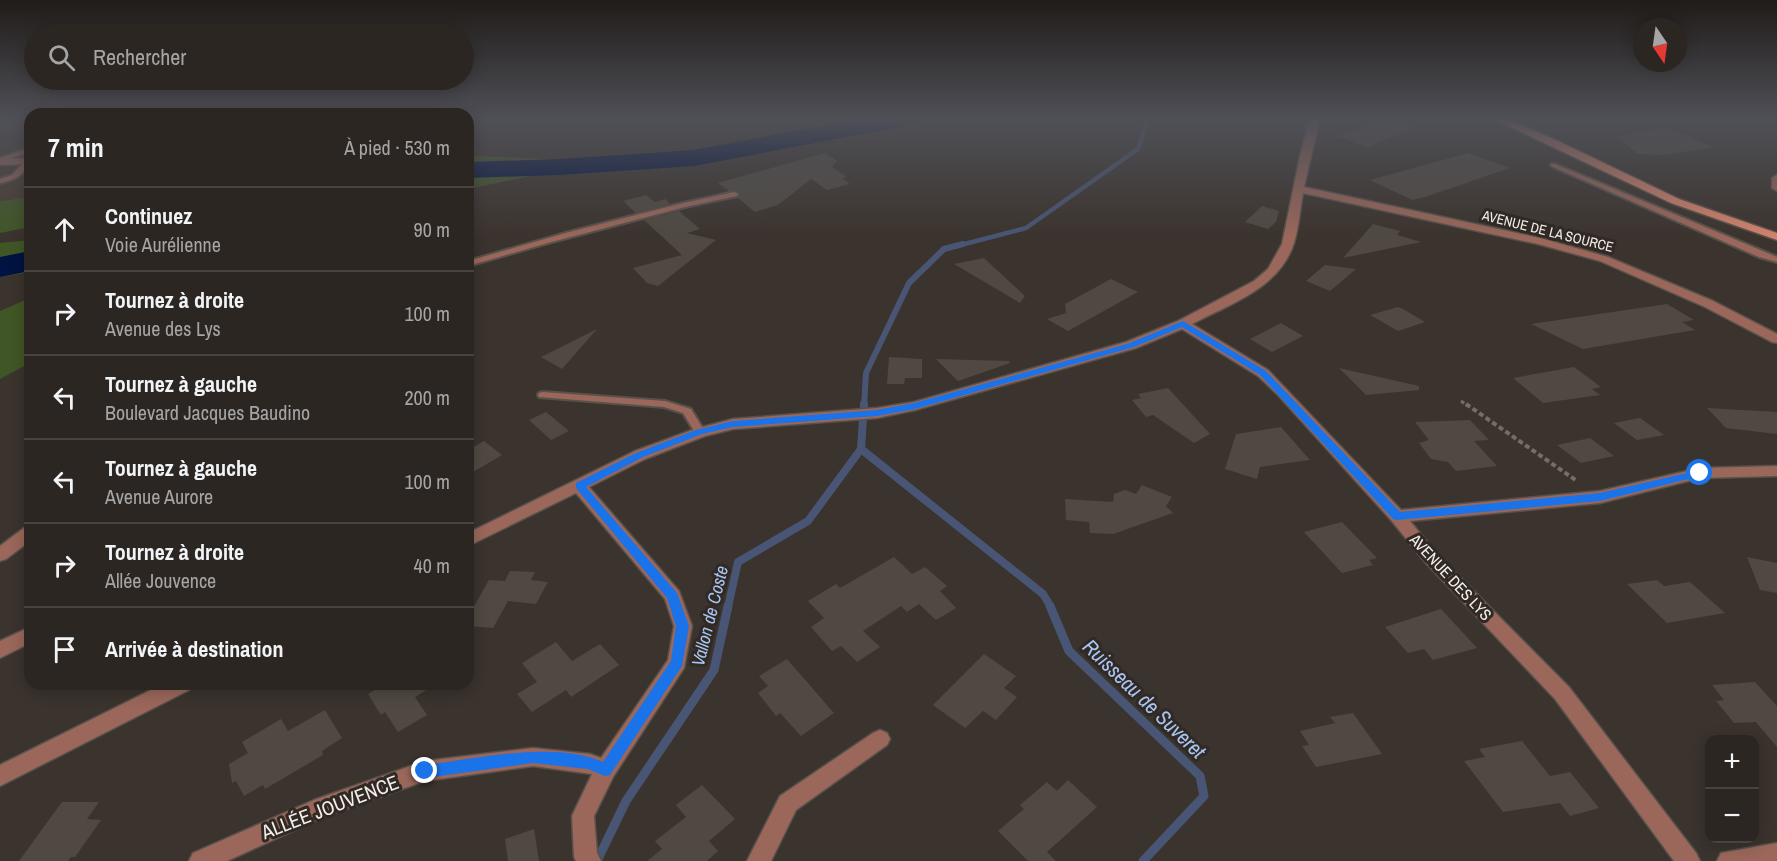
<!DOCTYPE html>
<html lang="fr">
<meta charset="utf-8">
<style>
body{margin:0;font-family:"Archivo Narrow",sans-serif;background:#342e2a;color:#f1f3f6}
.controls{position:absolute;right:18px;bottom:18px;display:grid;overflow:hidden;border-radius:12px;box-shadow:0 3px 15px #0003}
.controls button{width:54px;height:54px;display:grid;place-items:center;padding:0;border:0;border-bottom:2px solid #484340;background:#2c2622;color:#f1f3f6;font:30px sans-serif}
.compass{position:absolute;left:1633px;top:18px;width:54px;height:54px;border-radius:50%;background:#2c2622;box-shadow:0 3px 15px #0003;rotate:167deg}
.stop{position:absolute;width:18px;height:18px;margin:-14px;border:4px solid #1a73e8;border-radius:50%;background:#fff}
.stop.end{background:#1a73e8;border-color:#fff;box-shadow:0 2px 6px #0008}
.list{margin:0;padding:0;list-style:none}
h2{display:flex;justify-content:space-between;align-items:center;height:78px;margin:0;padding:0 24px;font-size:26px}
h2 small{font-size:20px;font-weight:400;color:#a6a5a5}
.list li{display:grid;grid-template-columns:39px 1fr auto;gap:18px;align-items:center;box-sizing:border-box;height:84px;padding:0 24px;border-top:2px solid #484340}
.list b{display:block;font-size:22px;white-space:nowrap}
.list p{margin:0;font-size:20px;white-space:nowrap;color:#a6a5a5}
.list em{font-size:20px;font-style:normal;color:#a6a5a5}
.icon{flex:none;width:33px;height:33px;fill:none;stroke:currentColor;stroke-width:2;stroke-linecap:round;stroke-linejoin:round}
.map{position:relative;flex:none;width:1777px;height:861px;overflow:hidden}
.search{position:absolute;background:#2c2622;box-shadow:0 3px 15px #0003;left:24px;top:24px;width:450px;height:66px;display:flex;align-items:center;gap:15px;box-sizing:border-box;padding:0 21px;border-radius:33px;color:#a6a5a5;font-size:22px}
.panel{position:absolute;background:#2c2622;box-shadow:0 3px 15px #0003;left:24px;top:108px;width:450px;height:582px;border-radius:18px}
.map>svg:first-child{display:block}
.built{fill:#483c32}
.green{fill:#415627}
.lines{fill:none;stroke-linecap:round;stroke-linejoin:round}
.stream-far3{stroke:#495574;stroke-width:4.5}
.stream-far2{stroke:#495574;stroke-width:6}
.stream-far1{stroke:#495574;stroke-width:8}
.stream{stroke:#495574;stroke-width:9}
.river{fill:#001342;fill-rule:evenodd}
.building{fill:#504942}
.lane-casing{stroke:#58514b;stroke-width:4}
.street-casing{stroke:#58514b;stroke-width:3}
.secondary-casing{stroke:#58514b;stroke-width:3}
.path-far1{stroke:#746d68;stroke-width:3;stroke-dasharray:4 2;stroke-linecap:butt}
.path{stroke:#746d68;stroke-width:4;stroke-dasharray:5 3;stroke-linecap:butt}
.lane{fill:#9a675a;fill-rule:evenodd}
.street{fill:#9a675a;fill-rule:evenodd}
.secondary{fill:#d2826c;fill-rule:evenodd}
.route{fill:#1a73e8}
.labels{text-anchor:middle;stroke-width:6;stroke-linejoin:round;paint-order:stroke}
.far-street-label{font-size:14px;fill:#f3eeea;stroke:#312924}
.street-label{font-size:16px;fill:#f3eeea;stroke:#312924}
.water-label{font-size:18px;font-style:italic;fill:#a8c6f5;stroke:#312924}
.near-street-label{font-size:20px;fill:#f3eeea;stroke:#312924}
.near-water-label{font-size:21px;font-style:italic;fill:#a8c6f5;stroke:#312924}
</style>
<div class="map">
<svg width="1777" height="861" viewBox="0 0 1777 861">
<rect width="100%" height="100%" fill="#3b332d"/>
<path class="built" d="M0,118H30V197L0,201Z"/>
<g class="green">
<path d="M479,156L604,161L468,189V158Z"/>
<path d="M30,197V227L0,233V201Z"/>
<path d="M30,240V272L0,277V243Z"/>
<path d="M30,298V363L0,379V311Z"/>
</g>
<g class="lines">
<path class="stream-far3" d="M957,246L1026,228L1138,149L1148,118"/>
<path class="stream-far2" d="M864,406L866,373L909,283L944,249L963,244"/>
<g class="stream-far1">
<path d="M861,449L1043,594L1051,607"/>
<path d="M728,607L738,562L808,521L861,449L864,404"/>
</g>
<g class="stream">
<path d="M1050,606L1069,651L1200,776L1204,796L1143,861"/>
<path d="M597,861L626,801L714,670L728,606"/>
</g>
<g class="river">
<path d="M863,118H917L913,123L904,126L694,166L559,175L468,178V162L559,159L694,150Z"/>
<path d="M30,251V271L0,277V257Z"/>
</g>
</g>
<g class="building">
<path d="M1390,118L1416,127L1367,147L1337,136Z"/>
<path d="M1660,128L1671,129L1715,147L1663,155L1638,154L1616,137Z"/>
<path d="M825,153L837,161L832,167L847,177L842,178L850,184L827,190L811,179L778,205L755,212L738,198L739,192L729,191L718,183Z"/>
<path d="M1468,153L1510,168L1425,197L1412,200L1370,180Z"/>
<path d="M646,195L655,202L665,199L670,204L636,213L623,201Z"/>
<path d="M1262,206L1279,211L1276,222L1268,229L1245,222Z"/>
<path d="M679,211L700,229L687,233L716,240L658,286L647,283L633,268L682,255L644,220Z"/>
<path d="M1373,224L1400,231L1397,235L1421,242L1343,258Z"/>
<path d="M984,258L1025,296L1020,303L954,264Z"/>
<path d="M1325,265L1356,269L1330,291L1306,281Z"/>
<path d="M1111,279L1138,292L1068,331L1047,319L1066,313L1065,304Z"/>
<path d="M1667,304L1694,320L1682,322L1695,330L1583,349L1531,324Z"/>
<path d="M1398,307L1403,309L1425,322L1398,331L1370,315Z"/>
<path d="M1281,323L1303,336L1272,352L1250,339Z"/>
<path d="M597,329L562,369L541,357Z"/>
<path d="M889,357L922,359V378H905L904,384H887Z"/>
<path d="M936,359L1009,361L1010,363L958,381Z"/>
<path d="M1574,367L1601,387L1592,389L1600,395L1543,403L1513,378Z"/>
<path d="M1339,368L1419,386V390L1366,395Z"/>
<path d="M1168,388L1210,434L1194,443L1153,415L1146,417L1132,400L1141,398L1138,394Z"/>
<path d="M1707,408L1777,412V434L1726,428Z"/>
<path d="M546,412L569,431L551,440L529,420Z"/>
<path d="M1640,418L1664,435L1637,440L1614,423Z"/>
<path d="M1470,420L1489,440L1474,441L1497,466L1456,471L1448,462L1431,459L1419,443L1429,440L1415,422Z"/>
<path d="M1281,427L1310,460L1260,467L1257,479L1225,469L1236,434Z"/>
<path d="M1590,438L1614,456L1581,463L1557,445Z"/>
<path d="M484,441L502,455L468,475V450Z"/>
<path d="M1142,485L1172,497L1166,506L1173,513L1113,534L1090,533L1089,522L1066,520L1065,499L1113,502L1114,494L1125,490L1136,494Z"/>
<path d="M1342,522L1377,558L1369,560L1373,565L1342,573L1304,532Z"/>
<path d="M894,557L912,574L925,567L947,586L940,591L956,608L936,620L919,604L907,612L901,606L863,631L880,647L857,662L841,646L832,651L811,627L824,618L808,601L836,584L840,588Z"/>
<path d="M1747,557L1777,563V593L1760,590Z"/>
<path d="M510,571L535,572L531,580L548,582L536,604L508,601L493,628L468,626V617L489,580L505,581Z"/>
<path d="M1657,580L1664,586L1690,582L1725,613L1667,623L1627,584Z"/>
<path d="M1441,609L1477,648L1433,660L1424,649L1408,653L1385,627Z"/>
<path d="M556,642L572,661L600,644L619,665L571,697L566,690L532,712L517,694L537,682L522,663Z"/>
<path d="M984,654L1016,676L1004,688L1017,697L996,720L983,711L965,728L933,705Z"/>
<path d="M787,659L834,713L801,736L780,713L776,716L758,693L768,686L759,676Z"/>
<path d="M1755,682L1777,706V747L1756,722L1734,723L1716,701L1724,700L1712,685Z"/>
<path d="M385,684H436L415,697L427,715L398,732L385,712L381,715L368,694Z"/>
<path d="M325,710L342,738L322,751L323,755L265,789L263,785L244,796L236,781L232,783L229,764L248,753L242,742L281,719L288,731Z"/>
<path d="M1353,713L1382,754L1316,767L1302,746L1309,745L1300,731L1335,723L1330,717Z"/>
<path d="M1522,741L1550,776L1570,772L1599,808L1570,816L1560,803L1503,812L1464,761L1485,757L1479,749Z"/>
<path d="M1068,780L1097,807L1047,852L1056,861H1028L998,831L1024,809L1020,805L1047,782L1057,791Z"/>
<path d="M702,785L735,819L709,841L718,851L707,861H647L662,849L655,841L686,817L676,805Z"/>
<path d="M62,802H99L87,819L101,820L75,857H71L68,861H19Z"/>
<path d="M534,829L539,861H508L505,839Z"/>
</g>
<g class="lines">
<g class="lane-casing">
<g id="lane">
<path d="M30,148V152L0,162V158Z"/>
<path d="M30,159C27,175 14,180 0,183V179L12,175L26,160Z"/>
<path d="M1551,164H1555L1777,257V262L1759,257L1551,166Z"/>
<path d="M734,192L738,194L737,196L685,207L548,243L468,266V261L569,232L683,203Z"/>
<path d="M543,392L665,401L691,409L705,432L700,435L696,434L683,413L664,407L539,397L538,395L539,393Z"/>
</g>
</g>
<g class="street-casing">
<g id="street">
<path d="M1310,118H1320L1304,187L1540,238L1608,257L1713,301L1777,334V343L1772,342L1705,307L1600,261L1538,244L1303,193C1300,209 1299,227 1294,243C1280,288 1230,304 1192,324L1268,370L1401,510L1600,491L1700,468L1777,466V476L1700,478L1600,503L1410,521L1437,554L1569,687L1696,853L1700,861H1674L1555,699L1425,562L1391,520L1278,395L1258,376L1182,329L1136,348L915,410L877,418L733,429L705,436L645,459L589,487L679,591L692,626L684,668L613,777L594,816L597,853L601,861H576L574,857L572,816L592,774L533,766L425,781L328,815L227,861H189L193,853L314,800L425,761L533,748L590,754L601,758L668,660L674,626L665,599L576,493L468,546V533L635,451L695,429L733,419L877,408L914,402L1126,342L1178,321L1254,281L1268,269L1282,244L1300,156Z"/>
<path d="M30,158V164L0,165V159Z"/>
<path d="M1777,175V191L1772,188V178Z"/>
<path d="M30,526V541L6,559L0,561V546L24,528Z"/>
<path d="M30,627V643L0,658V641Z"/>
<path d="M163,684H192L189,690L0,786V765Z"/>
<path d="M880,730L887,733L890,739L887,745L796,810L771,861H747L780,796L873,733Z"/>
<path d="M1777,843V861H1717L1721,853Z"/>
</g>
</g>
<g class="secondary-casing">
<path id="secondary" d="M1491,118H1504L1556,140L1679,199L1777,233V240L1671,203Z"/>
</g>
<path class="path-far1" d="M1461,401L1468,406"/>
<path class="path" d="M1466,404L1577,481"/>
<use href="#lane" class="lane"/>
<use href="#street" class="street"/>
<use href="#secondary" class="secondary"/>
</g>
<linearGradient id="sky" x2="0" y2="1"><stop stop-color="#201c19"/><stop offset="0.5" stop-color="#4f5057"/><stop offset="1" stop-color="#4f5057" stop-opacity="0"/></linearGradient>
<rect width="1777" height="238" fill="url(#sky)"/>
<path class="route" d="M1183,321L1266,371L1400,512L1600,493L1700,470L1706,473L1700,476L1600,501L1397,520L1393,519L1260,375L1182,327L1134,347L915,409L877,416L733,427L702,434L643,457L586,487L677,593L689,626L682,666L610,775L605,776L588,769L533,763L425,778L420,776L418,771L420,767L425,765C476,759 555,740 603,762L671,661L676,626L667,598L576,488V483L636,453L696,430L733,421L877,410L914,403L1127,344Z"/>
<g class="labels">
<g class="far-street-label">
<text transform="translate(1548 231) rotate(14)" y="5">AVENUE DE LA SOURCE</text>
</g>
<g class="street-label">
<text transform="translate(1451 577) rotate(47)" y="6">AVENUE DES LYS</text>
</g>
<g class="water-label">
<text transform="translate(710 616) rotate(-76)" y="6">Vallon de Coste</text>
</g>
<g class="near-street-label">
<text transform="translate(330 807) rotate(-21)" y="7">ALLÉE JOUVENCE</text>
</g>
<g class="near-water-label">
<text transform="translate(1144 699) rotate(44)" y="7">Ruisseau de Suveret</text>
</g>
</g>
</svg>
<div class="controls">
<button>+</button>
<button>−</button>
</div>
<svg class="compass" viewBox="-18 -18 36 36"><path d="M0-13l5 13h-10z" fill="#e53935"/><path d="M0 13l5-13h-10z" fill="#a6a5a5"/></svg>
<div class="stop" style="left:1700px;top:473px"></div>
<div class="stop end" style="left:425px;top:771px"></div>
<div class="search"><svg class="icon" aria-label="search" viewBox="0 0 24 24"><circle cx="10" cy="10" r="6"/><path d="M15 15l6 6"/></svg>Rechercher</div>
<section class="panel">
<h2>7 min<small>À pied · 530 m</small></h2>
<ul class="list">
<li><svg class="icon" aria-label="ahead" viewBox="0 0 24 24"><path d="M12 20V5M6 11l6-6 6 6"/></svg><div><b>Continuez</b><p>Voie Aurélienne</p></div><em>90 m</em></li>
<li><svg class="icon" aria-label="right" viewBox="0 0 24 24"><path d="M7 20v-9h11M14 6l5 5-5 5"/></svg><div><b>Tournez à droite</b><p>Avenue des Lys</p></div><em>100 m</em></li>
<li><svg class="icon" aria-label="left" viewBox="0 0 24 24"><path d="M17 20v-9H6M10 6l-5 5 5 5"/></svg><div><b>Tournez à gauche</b><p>Boulevard Jacques Baudino</p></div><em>200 m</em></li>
<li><svg class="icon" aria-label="left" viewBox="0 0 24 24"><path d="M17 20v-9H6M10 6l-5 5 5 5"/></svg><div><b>Tournez à gauche</b><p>Avenue Aurore</p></div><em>100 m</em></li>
<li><svg class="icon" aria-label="right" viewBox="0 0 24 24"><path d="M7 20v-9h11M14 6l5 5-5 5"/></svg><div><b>Tournez à droite</b><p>Allée Jouvence</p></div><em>40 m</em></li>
<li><svg class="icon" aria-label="arrive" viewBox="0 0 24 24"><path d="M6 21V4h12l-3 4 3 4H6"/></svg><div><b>Arrivée à destination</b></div></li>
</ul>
</section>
</div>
